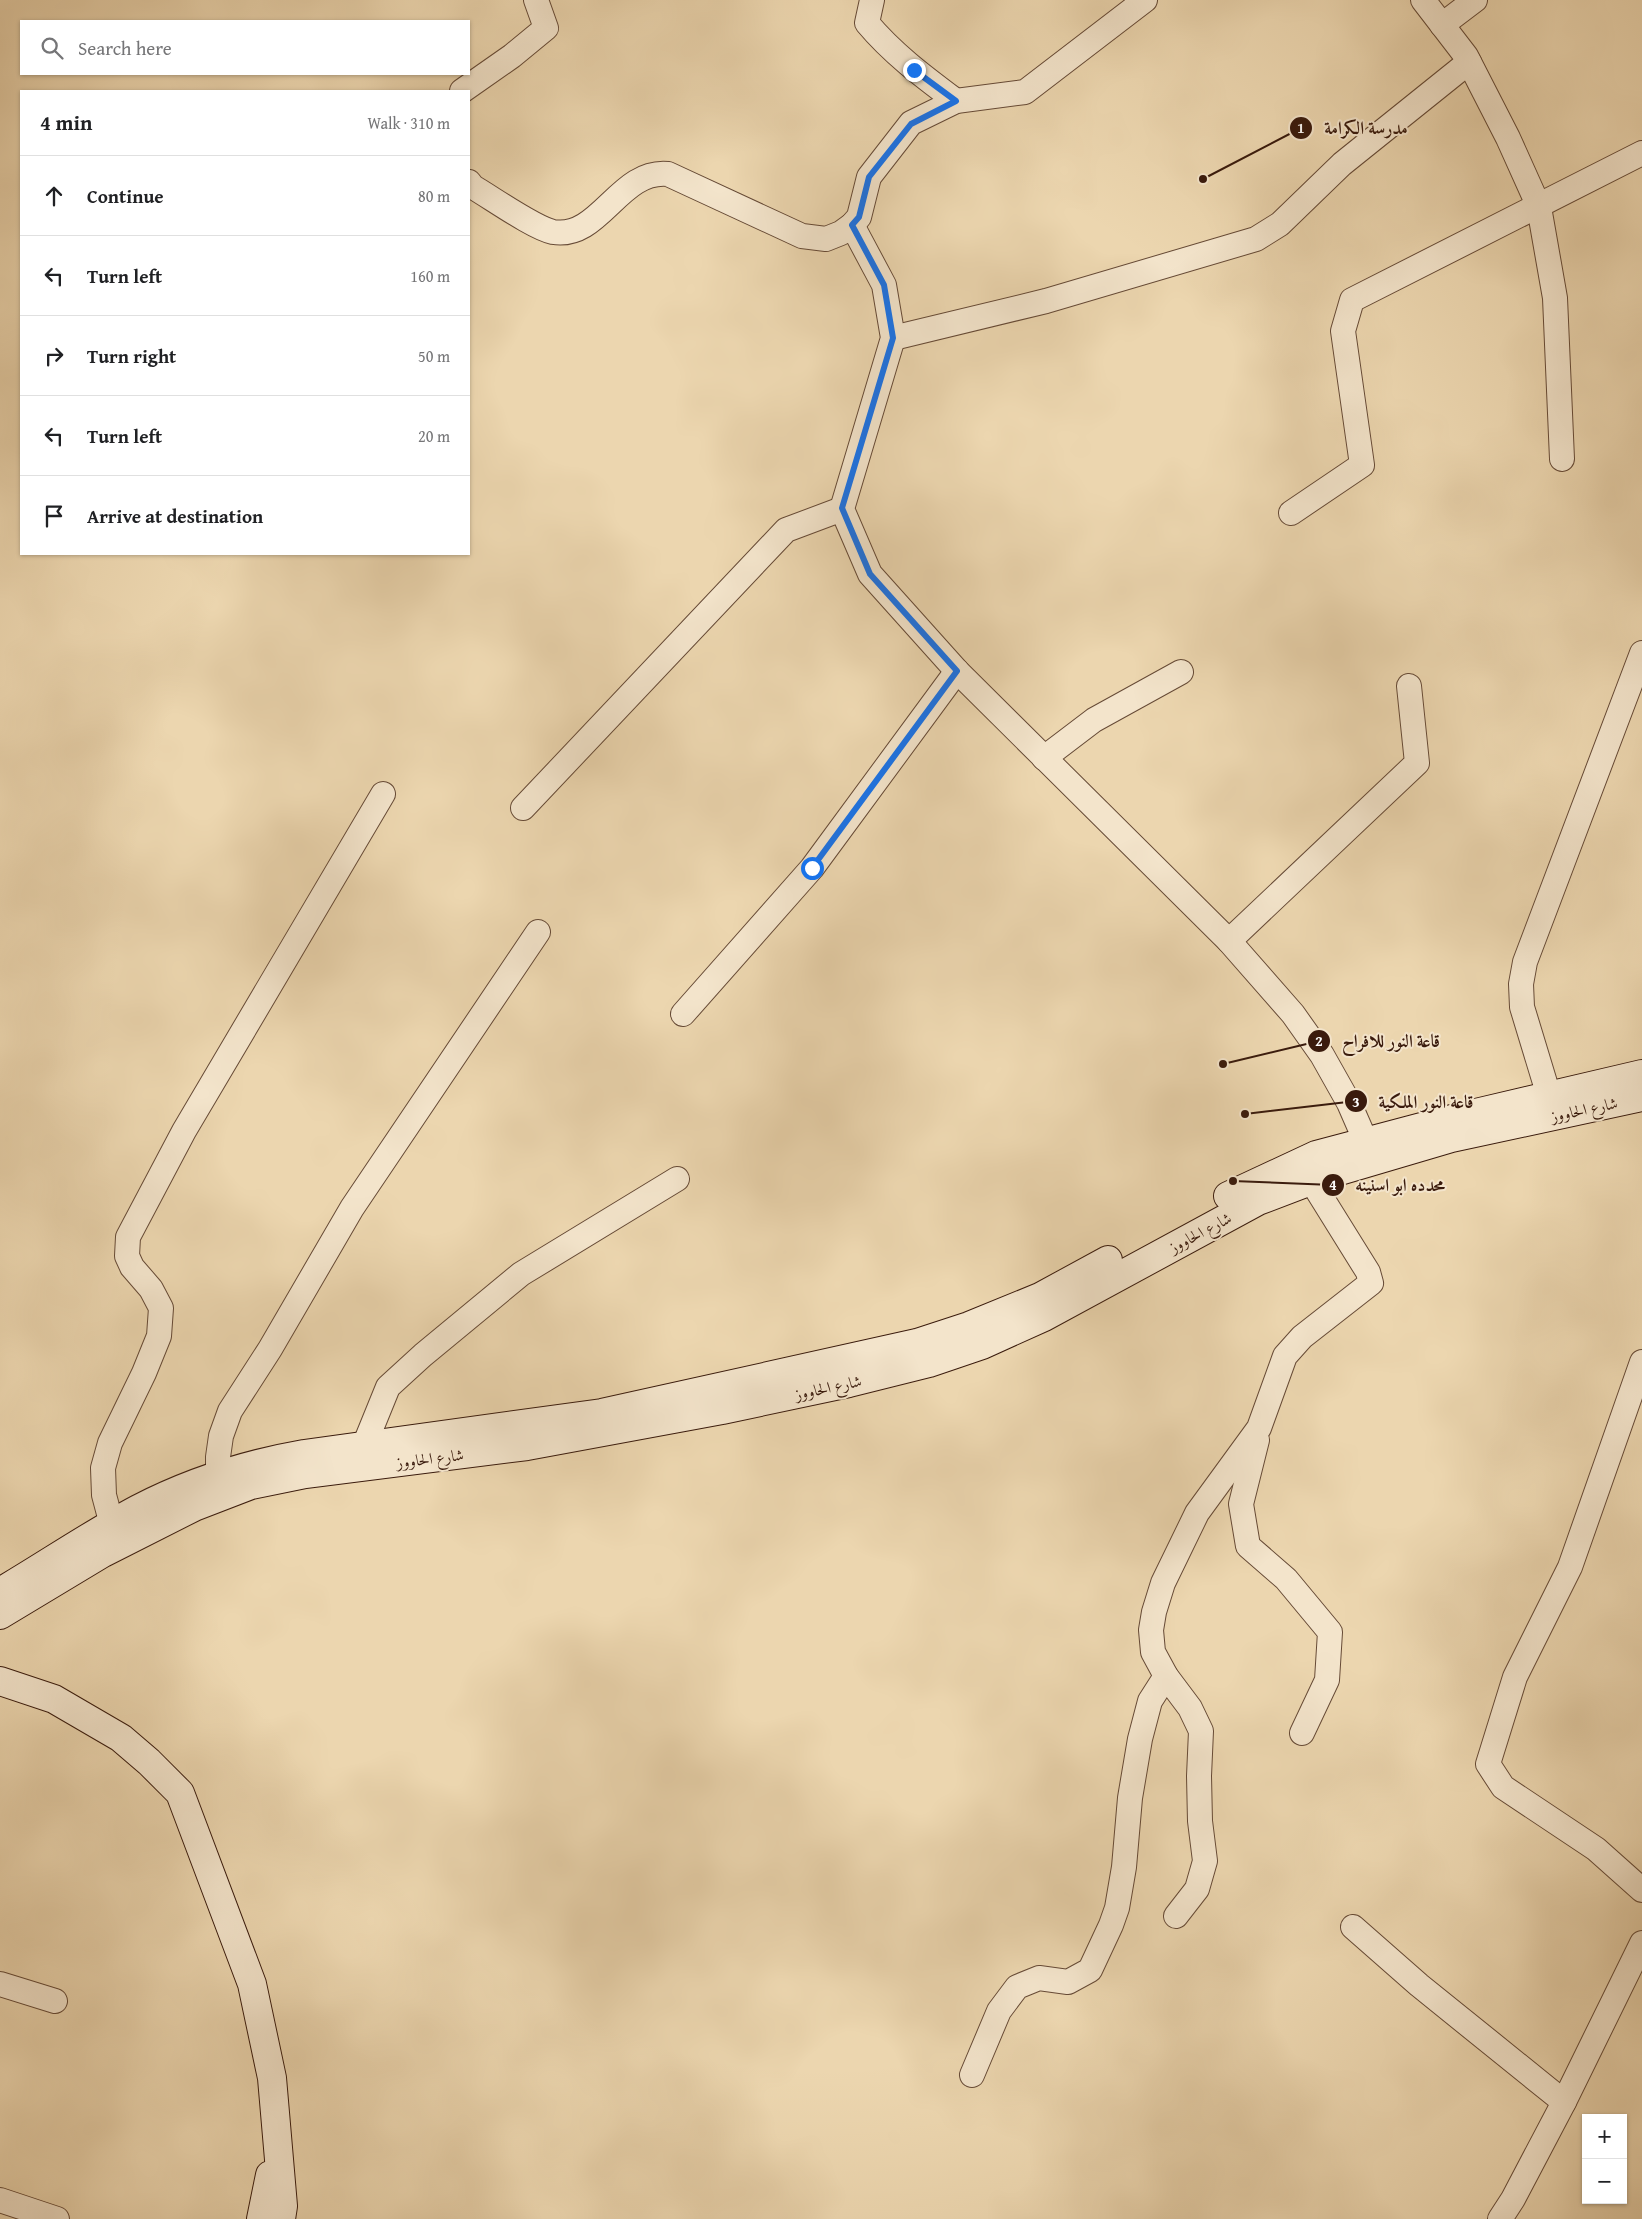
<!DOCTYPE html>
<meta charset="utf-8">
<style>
body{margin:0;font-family:"Gentium Book Plus",Amiri,serif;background:#f2f2f2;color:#202124}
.controls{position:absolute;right:15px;bottom:15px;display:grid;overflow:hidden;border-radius:0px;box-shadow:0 1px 4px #0004}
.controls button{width:45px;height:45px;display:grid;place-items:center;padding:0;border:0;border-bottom:1px solid #e0e0e0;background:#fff;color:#202124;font:25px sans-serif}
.stop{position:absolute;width:15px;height:15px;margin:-11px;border:4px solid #1a73e8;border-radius:50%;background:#fff}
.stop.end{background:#1a73e8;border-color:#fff;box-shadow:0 1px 5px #0008}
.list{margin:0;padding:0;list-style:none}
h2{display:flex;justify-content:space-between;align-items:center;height:65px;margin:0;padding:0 20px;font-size:21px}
h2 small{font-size:16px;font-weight:400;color:#757577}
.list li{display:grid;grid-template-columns:32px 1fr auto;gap:15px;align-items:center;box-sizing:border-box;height:80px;padding:0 20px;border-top:1px solid #e0e0e0}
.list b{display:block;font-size:19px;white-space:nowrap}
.list em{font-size:16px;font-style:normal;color:#757577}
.icon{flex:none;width:28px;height:28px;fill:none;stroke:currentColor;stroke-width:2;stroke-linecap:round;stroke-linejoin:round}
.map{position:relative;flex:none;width:1642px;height:2219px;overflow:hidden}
.search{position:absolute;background:#fff;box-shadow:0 1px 4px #0004;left:20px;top:20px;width:450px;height:55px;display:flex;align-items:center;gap:12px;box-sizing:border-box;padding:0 18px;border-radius:0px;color:#757577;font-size:19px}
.panel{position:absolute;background:#fff;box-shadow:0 1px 4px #0004;left:20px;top:90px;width:450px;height:465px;border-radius:0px}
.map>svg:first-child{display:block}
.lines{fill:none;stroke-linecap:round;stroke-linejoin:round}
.minor-casing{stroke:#664a36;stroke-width:26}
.secondary-casing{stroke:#3a1b0d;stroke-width:30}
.minor{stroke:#f3e4cb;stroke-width:24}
.secondary{stroke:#f3e4cb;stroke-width:28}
.route{stroke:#1a73e8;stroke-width:6}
.labels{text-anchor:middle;stroke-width:4;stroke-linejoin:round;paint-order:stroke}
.street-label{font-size:16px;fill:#3a1b0d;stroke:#f3e4cb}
.leader{fill:none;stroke:#3a1b0d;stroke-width:2}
.callout-dot{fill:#3a1b0d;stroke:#f3e4cb;stroke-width:2}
.mark-label{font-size:15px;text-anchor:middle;font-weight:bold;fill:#fff}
.callout-label{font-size:18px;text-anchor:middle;font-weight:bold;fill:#3a1b0d;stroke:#f3e4cb;stroke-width:4;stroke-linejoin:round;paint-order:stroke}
</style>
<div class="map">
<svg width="1642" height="2219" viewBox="0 0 1642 2219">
<rect width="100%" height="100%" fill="#ecd6af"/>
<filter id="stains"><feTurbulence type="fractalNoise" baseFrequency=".004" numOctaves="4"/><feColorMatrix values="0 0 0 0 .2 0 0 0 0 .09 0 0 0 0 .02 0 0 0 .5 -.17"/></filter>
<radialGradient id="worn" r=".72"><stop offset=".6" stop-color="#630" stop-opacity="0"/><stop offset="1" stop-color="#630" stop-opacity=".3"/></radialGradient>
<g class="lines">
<g class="minor-casing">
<g id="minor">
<path d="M872,0L867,23C893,54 924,77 956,101"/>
<path d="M1423,0L1466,56L1508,138L1539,207L1555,298L1562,459"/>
<path d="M1442,25L1475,0"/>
<path d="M462,91L512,56L546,28L536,0"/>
<path d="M469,182L473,187C492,198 534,228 553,232C600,240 619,169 668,174L802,236L826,239L841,233L852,225L859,217L869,177L911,123L956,101L1025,92L1145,0"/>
<path d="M852,225L884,285L893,338L842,509L870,574L957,671L1229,941L1293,1014L1322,1055L1349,1103L1366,1142"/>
<path d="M893,338L1046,301L1256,239L1280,224L1342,164L1469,62"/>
<path d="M1291,513L1362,465L1343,331L1352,300L1642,153"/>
<path d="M1044,758L1094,720L1181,672"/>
<path d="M523,808L786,530L842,509"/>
<path d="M1229,941L1417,763L1409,686"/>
<path d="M683,1014L812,868L957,671"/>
<path d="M1549,1096L1522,1007L1521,984L1525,962L1642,653"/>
<path d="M1642,1362L1570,1567L1515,1677L1488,1764L1503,1787L1596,1849L1642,1890"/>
<path d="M1257,1440L1241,1504L1248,1546L1286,1579L1330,1632L1327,1680L1302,1733"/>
<path d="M364,1446L388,1387L423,1355L521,1274L677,1179"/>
<path d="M218,1476V1457L221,1436L230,1411L270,1349L352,1208L538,932"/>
<path d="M112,1525L104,1495L103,1468L110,1443L144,1373L159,1336L161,1308L151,1289L132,1267L127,1256L128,1237L184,1131L383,794"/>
<path d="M1176,1916L1197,1889L1205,1861L1200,1821L1199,1776L1201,1731L1190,1708L1166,1676L1153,1652L1151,1630L1154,1612L1163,1583L1197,1513L1259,1428L1285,1356L1302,1337L1371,1283L1368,1272L1302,1166"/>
<path d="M1353,1927L1419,1985L1564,2102"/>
<path d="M0,1984L55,2001"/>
<path d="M972,2075L999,2011L1017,1987L1039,1978L1068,1982L1090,1970L1111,1925L1117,1908L1124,1867L1130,1798L1140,1739L1150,1701L1166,1676"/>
<path d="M0,2200L57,2219"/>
<path d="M1500,2219L1513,2199L1564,2102L1642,1943"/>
</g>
</g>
<g class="secondary-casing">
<g id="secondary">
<path d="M1228,1196L1316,1155L1463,1116L1642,1074"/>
<path d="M0,1592C46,1565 91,1534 138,1509C190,1482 247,1464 304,1454L602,1413L917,1343L969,1326L1040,1297L1108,1260"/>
<path d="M0,1615L103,1553L194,1507L251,1485L305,1474L527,1446L722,1410L849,1383L929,1363L982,1345L1044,1317L1258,1201L1329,1174L1451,1138L1642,1097"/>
<path d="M0,1681L54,1699L121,1738L149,1762L180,1793L252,1984L272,2078L283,2206L281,2219"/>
<path d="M261,2219L270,2175"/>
</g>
</g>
<use href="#minor" class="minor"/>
<use href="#secondary" class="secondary"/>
</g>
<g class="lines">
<path class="route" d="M812,868L957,671L870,574L842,508L893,338L884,285L852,225L859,217L869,177L911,124L956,101L914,70"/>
</g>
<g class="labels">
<g class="street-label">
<text transform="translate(1584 1109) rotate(-12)" y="6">شارع الحاووز</text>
<text transform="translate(1200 1232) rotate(-28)" y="6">شارع الحاووز</text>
<text transform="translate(828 1387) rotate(-12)" y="6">شارع الحاووز</text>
<text transform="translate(430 1458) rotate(-7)" y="6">شارع الحاووز</text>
</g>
</g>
<path class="leader" d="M1203 179L1301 128M1223 1064L1319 1041M1245 1114L1356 1101M1233 1181L1333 1185"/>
<g class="callout-dot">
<circle cx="1203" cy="179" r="5"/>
<circle cx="1223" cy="1064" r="5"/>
<circle cx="1245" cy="1114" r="5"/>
<circle cx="1233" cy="1181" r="5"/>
<circle cx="1301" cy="128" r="12"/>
<circle cx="1319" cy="1041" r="12"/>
<circle cx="1356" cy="1101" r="12"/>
<circle cx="1333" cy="1185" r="12"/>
</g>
<g class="mark-label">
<text x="1301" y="133">1</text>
<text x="1319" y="1046">2</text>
<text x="1356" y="1107">3</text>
<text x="1333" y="1190">4</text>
</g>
<g class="callout-label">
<text x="1366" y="134">مدرسة الكرامة</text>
<text x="1391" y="1047">قاعة النور للافراح</text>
<text x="1426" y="1108">قاعة النور الملكية</text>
<text x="1400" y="1191">محدده ابو اسنينه</text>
</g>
<rect width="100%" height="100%" filter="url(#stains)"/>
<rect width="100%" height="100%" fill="url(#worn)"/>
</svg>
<div class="controls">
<button>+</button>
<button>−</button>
</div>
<div class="stop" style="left:812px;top:868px"></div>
<div class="stop end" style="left:914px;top:70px"></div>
<div class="search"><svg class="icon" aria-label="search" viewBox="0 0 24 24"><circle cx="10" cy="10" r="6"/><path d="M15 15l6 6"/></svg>Search here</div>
<section class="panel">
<h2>4 min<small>Walk · 310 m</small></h2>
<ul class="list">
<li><svg class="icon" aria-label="ahead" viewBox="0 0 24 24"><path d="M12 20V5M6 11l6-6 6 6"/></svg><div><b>Continue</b></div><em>80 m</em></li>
<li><svg class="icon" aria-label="left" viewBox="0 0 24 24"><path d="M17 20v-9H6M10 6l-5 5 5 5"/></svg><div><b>Turn left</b></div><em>160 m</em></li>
<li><svg class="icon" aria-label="right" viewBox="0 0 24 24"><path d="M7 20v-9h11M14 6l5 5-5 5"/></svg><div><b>Turn right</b></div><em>50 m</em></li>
<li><svg class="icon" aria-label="left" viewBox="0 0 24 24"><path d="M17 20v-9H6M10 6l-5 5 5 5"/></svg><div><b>Turn left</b></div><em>20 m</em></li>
<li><svg class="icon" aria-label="arrive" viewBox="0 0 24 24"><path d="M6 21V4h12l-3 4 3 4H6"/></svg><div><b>Arrive at destination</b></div></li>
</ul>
</section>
</div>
